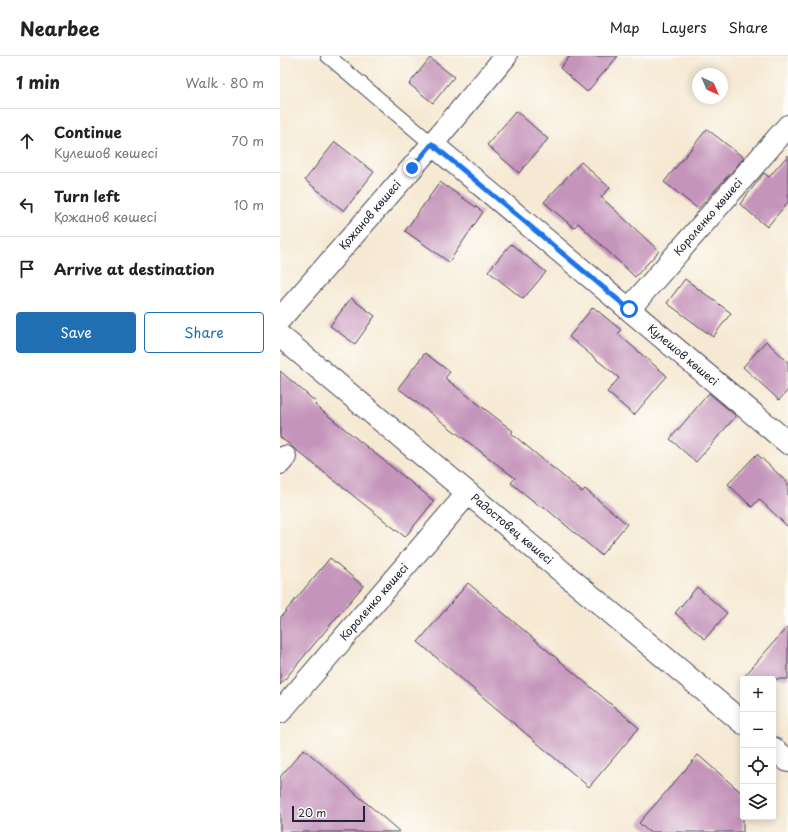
<!DOCTYPE html>
<meta charset="utf-8">
<style>
body{margin:0;font-family:"Playpen Sans",sans-serif;background:#f2f2f2;color:#222}
.controls{position:absolute;right:12px;bottom:12px;display:grid;overflow:hidden;border-radius:4px;box-shadow:0 2px 10px #0003}
.controls button{width:36px;height:36px;display:grid;place-items:center;padding:0;border:0;border-bottom:1px solid #e0e0e0;background:#fff;color:#222;font:20px sans-serif}
.compass{position:absolute;left:412px;top:12px;width:36px;height:36px;border-radius:50%;background:#fff;box-shadow:0 2px 10px #0003;rotate:136deg}
.scale{position:absolute;left:12px;bottom:10px;width:73px;box-sizing:border-box;padding-left:4px;border:2px solid #22223b;border-top:0;font-size:11px;line-height:14px;white-space:nowrap;color:#22223b;-webkit-text-stroke:3px #fdfcf7;paint-order:stroke}
.stop{position:absolute;width:12px;height:12px;margin:-9px;border:3px solid #1a73e8;border-radius:50%;background:#fff}
.stop.end{background:#1a73e8;border-color:#fff;box-shadow:0 1px 4px #0008}
.list{margin:0;padding:0;list-style:none}
h2{display:flex;justify-content:space-between;align-items:center;height:52px;margin:0;padding:0 16px;font-size:17px}
h2 small{font-size:13px;font-weight:400;color:#767676}
.list li{display:grid;grid-template-columns:26px 1fr auto;gap:12px;align-items:center;box-sizing:border-box;height:64px;padding:0 16px;border-top:1px solid #e0e0e0}
.list b{display:block;font-size:15px;white-space:nowrap}
.list p{margin:0;font-size:13px;white-space:nowrap;color:#767676}
.list em{font-size:13px;font-style:normal;color:#767676}
.actions{display:flex;gap:8px;padding:12px 16px}
.actions a{flex:1;padding:9px 0;border:1px solid #1f6fb2;border-radius:4px;text-align:center;font-size:14px;color:#1f6fb2}
.actions .main{background:#1f6fb2;color:#fff}
.icon{flex:none;width:22px;height:22px;fill:none;stroke:currentColor;stroke-width:2;stroke-linecap:round;stroke-linejoin:round}
.map{position:relative;flex:none;width:508px;height:776px;overflow:hidden}
header{display:flex;align-items:center;gap:24px;box-sizing:border-box;height:56px;padding:0 20px;background:#fff;border-bottom:1px solid #e0e0e0}
header strong{font-size:19px}
nav{display:flex;gap:22px;margin-inline-start:auto;font-size:14px}
main{display:flex}
aside{flex:1;background:#fff}
.map>svg:first-child{display:block}
.building{fill:#c594bb}
.lines{fill:none;stroke-linecap:round;stroke-linejoin:round}
.service-casing{stroke:#424052;stroke-width:16}
.minor-casing{stroke:#424052;stroke-width:24}
.tertiary-casing{stroke:#424052;stroke-width:24}
.service{stroke:#fff;stroke-width:14}
.minor{stroke:#fff;stroke-width:22}
.tertiary{stroke:#fff;stroke-width:22}
.route{stroke:#1a73e8;stroke-width:5}
.labels{text-anchor:middle;stroke-width:3;stroke-linejoin:round;paint-order:stroke}
.street-label{font-size:11px;fill:#22223b;stroke:#fdfcf7}
</style>
<header>
<strong>Nearbee</strong>
<nav><a>Map</a><a>Layers</a><a>Share</a></nav>
</header>
<main>
<aside>
<h2>1 min<small>Walk · 80 m</small></h2>
<ul class="list">
<li><svg class="icon" aria-label="ahead" viewBox="0 0 24 24"><path d="M12 20V5M6 11l6-6 6 6"/></svg><div><b>Continue</b><p>Кулешов көшесі</p></div><em>70 m</em></li>
<li><svg class="icon" aria-label="left" viewBox="0 0 24 24"><path d="M17 20v-9H6M10 6l-5 5 5 5"/></svg><div><b>Turn left</b><p>Қожанов көшесі</p></div><em>10 m</em></li>
<li><svg class="icon" aria-label="arrive" viewBox="0 0 24 24"><path d="M6 21V4h12l-3 4 3 4H6"/></svg><div><b>Arrive at destination</b></div></li>
</ul>
<div class="actions"><a class="main">Save</a><a>Share</a></div>
</aside>
<div class="map">
<svg width="508" height="776" viewBox="0 0 508 776">
<rect width="100%" height="100%" fill="#fdfcf7"/>
<filter id="ink" filterUnits="userSpaceOnUse"><feTurbulence type="fractalNoise" baseFrequency=".025" numOctaves="2"/><feDisplacementMap in="SourceGraphic" scale="8" xChannelSelector="R" yChannelSelector="G"/><feConvolveMatrix kernelMatrix="1 2 1 2 8 2 1 2 1" color-interpolation-filters="sRGB"/></filter>
<filter id="wash" filterUnits="userSpaceOnUse"><feTurbulence type="fractalNoise" baseFrequency=".012" numOctaves="4" result="noise"/><feDisplacementMap in="SourceGraphic" scale="16" xChannelSelector="R" yChannelSelector="G"/><feGaussianBlur stdDeviation="0.9" result="paint"/><feColorMatrix in="noise" values="0 0 0 0 0 0 0 0 0 0 0 0 0 0 0 0 0 1.4 0 .05"/><feComposite in="paint" operator="in"/></filter>
<g filter="url(#wash)">
<rect width="100%" height="100%" fill="#f6e9d3"/>
<g id="blocks">
<g class="building">
<path d="M290,0H338L307,36L280,12Z"/>
<path d="M150,2L174,21L153,47L129,28Z"/>
<path d="M236,55L268,83L239,117L207,89Z"/>
<path d="M427,73L464,102L418,153L384,126Z"/>
<path d="M55,86L94,116L64,155L25,124Z"/>
<path d="M508,99V146L487,171L460,148L484,117L489,121Z"/>
<path d="M301,106L330,132L321,141L379,195L355,221L298,167L294,172L264,146Z"/>
<path d="M160,126L203,156L169,206L125,175Z"/>
<path d="M231,188L266,216L243,243L208,215Z"/>
<path d="M405,223L451,257L433,281L387,247Z"/>
<path d="M71,242L95,260L75,288L50,270Z"/>
<path d="M313,251L341,274L338,278L387,320L354,359L327,336L339,322L289,281Z"/>
<path d="M486,285L508,306V334L499,344L463,311Z"/>
<path d="M145,297L170,316L165,322L233,375L231,377L302,436L305,433L347,468L321,499L263,450L262,452L231,427L235,422L118,332Z"/>
<path d="M0,315L37,347L35,349L154,445L125,481L0,381Z"/>
<path d="M429,337L456,360L416,406L390,383Z"/>
<path d="M477,398L508,427V471L479,443L472,451L448,428Z"/>
<path d="M50,502L83,530L0,629V562Z"/>
<path d="M188,527L359,672L309,731L138,586Z"/>
<path d="M417,531L447,557L425,583L395,557Z"/>
<path d="M508,570V623H462Z"/>
<path d="M24,693L120,776H0V721Z"/>
<path d="M418,699L463,738V776H369L359,767Z"/>
</g>
</g>
</g>
<g filter="url(#ink)">
<use href="#blocks" fill-opacity="0" stroke="#424052" stroke-width="1"/>
<g class="lines">
<g class="service-casing">
<path id="service" d="M48,0L152,88"/>
</g>
<g class="minor-casing">
<g id="minor">
<path d="M152,88L508,387"/>
<path d="M349,253L508,70"/>
<path d="M0,280L463,667"/>
<path d="M0,407L5,401"/>
<path d="M0,656L188,437"/>
<path d="M493,692L508,705"/>
</g>
</g>
<g class="tertiary-casing">
<path id="tertiary" d="M0,263L132,112L226,0"/>
</g>
<use href="#service" class="service"/>
<use href="#minor" class="minor"/>
<use href="#tertiary" class="tertiary"/>
</g>
</g>
<g class="lines" filter="url(#ink)">
<path class="route" d="M132,112L152,88L349,253"/>
</g>
<g class="labels">
<g class="street-label">
<text transform="translate(90 159) rotate(-49)" y="4">Қожанов көшесі</text>
<text transform="translate(428 161) rotate(-49)" y="4">Короленко көшесі</text>
<text transform="translate(403 299) rotate(40)" y="4">Кулешов көшесі</text>
<text transform="translate(232 473) rotate(40)" y="4">Радостовец көшесі</text>
<text transform="translate(94 546) rotate(-49)" y="4">Короленко көшесі</text>
</g>
</g>
</svg>
<div class="controls">
<button>+</button>
<button>−</button>
<button><svg class="icon" aria-label="locate" viewBox="0 0 24 24"><circle cx="12" cy="12" r="6"/><path d="M12 2v4M12 18v4M2 12h4M18 12h4"/></svg></button>
<button><svg class="icon" aria-label="layers" viewBox="0 0 24 24"><path d="M12 4l9 5-9 5-9-5zM3 14l9 5 9-5"/></svg></button>
</div>
<svg class="compass" viewBox="-18 -18 36 36"><path d="M0-13l5 13h-10z" fill="#e53935"/><path d="M0 13l5-13h-10z" fill="#767676"/></svg>
<div class="scale">20 m</div>
<div class="stop" style="left:349px;top:253px"></div>
<div class="stop end" style="left:132px;top:112px"></div>
</div>
</main>
